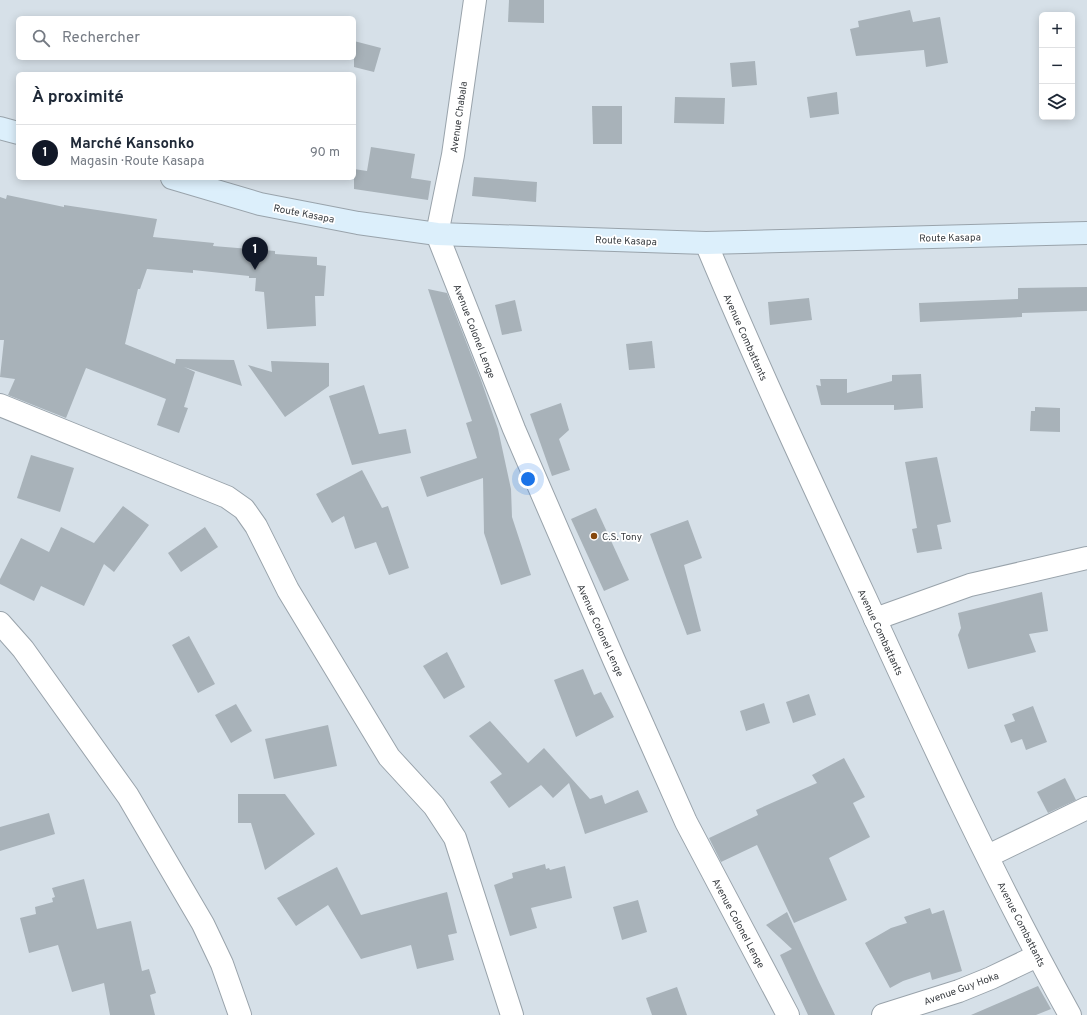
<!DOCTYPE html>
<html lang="fr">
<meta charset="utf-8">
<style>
body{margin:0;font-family:Overpass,sans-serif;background:#f2f2f3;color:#1f2937}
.controls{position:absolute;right:12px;top:12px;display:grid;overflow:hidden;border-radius:6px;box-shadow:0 2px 10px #0003}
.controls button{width:36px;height:36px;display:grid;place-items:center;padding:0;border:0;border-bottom:1px solid #e0e1e3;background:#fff;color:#1f2937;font:20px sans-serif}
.you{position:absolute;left:528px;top:479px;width:14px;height:14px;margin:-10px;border:3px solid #fff;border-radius:50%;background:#1a73e8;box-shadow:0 0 0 6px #1a73e833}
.badge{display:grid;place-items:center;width:26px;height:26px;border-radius:50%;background:#111827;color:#fff;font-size:13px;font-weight:700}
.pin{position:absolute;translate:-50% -33px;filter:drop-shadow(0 1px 2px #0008)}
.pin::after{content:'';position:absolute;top:21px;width:14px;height:12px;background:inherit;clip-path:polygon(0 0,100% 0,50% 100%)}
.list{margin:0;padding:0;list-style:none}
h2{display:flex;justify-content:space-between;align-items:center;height:52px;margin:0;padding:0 16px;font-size:17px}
h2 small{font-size:13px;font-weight:400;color:#747a83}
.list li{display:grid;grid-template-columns:26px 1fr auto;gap:12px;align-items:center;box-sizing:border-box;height:56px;padding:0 16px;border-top:1px solid #e0e1e3}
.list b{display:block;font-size:15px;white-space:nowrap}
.list p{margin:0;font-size:13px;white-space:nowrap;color:#747a83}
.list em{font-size:13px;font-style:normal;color:#747a83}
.icon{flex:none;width:22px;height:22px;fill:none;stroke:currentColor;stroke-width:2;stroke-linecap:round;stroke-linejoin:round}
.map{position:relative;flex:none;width:1087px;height:1015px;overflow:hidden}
.search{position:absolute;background:#fff;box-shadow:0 2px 10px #0003;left:16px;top:16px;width:340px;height:44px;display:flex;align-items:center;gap:10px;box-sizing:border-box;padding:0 14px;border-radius:6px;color:#747a83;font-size:15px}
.panel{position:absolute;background:#fff;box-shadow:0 2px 10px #0003;left:16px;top:72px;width:340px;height:108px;border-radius:6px}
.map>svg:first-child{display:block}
.building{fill:#a8b2b9}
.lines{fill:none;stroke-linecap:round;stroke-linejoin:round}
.street-casing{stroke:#99a3ab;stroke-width:24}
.secondary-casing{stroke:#99a3ab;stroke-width:24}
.street{stroke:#fff;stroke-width:22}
.secondary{stroke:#dceffb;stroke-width:22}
.poi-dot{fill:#86470b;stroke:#fff;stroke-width:1.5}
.labels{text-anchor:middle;stroke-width:3.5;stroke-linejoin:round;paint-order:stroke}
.street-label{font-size:10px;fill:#383c40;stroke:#fff}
.poi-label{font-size:10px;fill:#383c40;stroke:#fff;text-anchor:start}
</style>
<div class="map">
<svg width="1087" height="1015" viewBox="0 0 1087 1015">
<rect width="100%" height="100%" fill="#d6e0e8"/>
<g class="building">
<path d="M509,0H544V23L508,22Z"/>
<path d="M910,10L913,22L940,17L948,63L926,67L924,50L856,56L850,29L859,27L858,21Z"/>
<path d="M354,41L381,48L374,72L354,67Z"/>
<path d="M755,61L757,85L732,87L730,63Z"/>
<path d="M837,92L839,114L810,118L807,97Z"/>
<path d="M675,97L725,98L724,124L674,123Z"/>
<path d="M592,106H622V144H593Z"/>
<path d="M371,147L415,154L411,178L431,181L428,200L354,189V169L367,171Z"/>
<path d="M474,177L537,182L536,202L472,196Z"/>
<path d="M7,195L64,207V205L157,219L153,237L214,243L213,246L275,251V254L317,257V265L326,266L324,296H315L316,326L267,329L264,292L255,291L256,278H249V276L193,270V273L147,269L140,289H138L125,344L175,364L176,359L234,360L242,386L184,367L195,372L184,407L188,408L179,433L157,425L166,399L86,368L66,418L8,395L15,379L0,377L4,340H0V197L6,199Z"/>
<path d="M1087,287V311L1022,313V317L920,322L919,303L1018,299V288Z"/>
<path d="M428,289L447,293L481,380L498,429L511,489L512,517L531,575L501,585L484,533L483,478L427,497L420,477L477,458L466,423L472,421Z"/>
<path d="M809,298L812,320L770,325L768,302Z"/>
<path d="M515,300L522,331L502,335L495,305Z"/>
<path d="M652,341L655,368L629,370L626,344Z"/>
<path d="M271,361L329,363V386L285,417L248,365L272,372Z"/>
<path d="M921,374L923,408L894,410V405H821L816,385L821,386L820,379H847V393L892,381V375Z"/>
<path d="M364,385L379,434L406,429L411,453L352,465L329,396Z"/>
<path d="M561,403L569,430L559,439L570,470L552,476L530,414Z"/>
<path d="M1035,407L1060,408V432L1030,431L1031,411H1035Z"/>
<path d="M31,455L74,468L60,512L17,498Z"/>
<path d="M937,457L951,522L937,525L942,549L917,553L912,529L917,528L905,462Z"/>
<path d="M362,470L382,508L388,506L409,568L389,575L376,542L355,549L344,516L332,523L316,494Z"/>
<path d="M123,506L149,525L114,572L104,564L84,606L41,586L34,601L0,584V579L21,538L49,552L61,527L94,543Z"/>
<path d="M596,508L629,580L604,591L571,519Z"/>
<path d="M688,520L702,558L684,565L701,631L687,635L650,534Z"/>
<path d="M205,527L218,547L181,572L168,553Z"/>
<path d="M1042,592L1048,631L1029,634L1036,652L968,669L958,635L961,628L958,613Z"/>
<path d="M189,636L215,684L198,693L172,645Z"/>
<path d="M447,652L465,687L444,699L423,666Z"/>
<path d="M583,669L594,695L601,692L614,717L576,737L554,680Z"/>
<path d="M809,694L816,715L793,723L786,702Z"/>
<path d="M764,703L770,723L746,731L740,711Z"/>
<path d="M236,704L252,731L231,743L215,715Z"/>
<path d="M1033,706L1047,742L1026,750L1022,739L1011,743L1004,725L1015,721L1012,714Z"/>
<path d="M490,721L528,763L544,748L590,799L602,795L605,804L638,790L648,812L585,834L569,783L553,798L541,785L509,808L490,782L502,774L469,736Z"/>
<path d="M328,725L337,766L274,779L265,739Z"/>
<path d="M844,758L865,797L853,803L870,837L829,858L847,900L794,923L757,845L721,862L709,838L758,815L756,810L817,783L812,775Z"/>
<path d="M1065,778L1076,800L1048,813L1037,792Z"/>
<path d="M238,794H285L315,834L265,870L251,823H238Z"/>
<path d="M49,813L55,834L0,851V827Z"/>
<path d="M545,864L546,869L549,868L550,870L565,866L572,898L531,908L537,928L510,936L494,885L513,878L512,873Z"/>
<path d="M337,867L361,915L447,892L457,933L448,935L454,960L417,969L411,945L361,959L328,905L296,926L277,898Z"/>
<path d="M84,879L97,929L131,921L142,971L149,969L156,993L150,995L155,1015H110L104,983L72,992L58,945L29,953L20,918L36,914L35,907L53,902L52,898L55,897L52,888Z"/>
<path d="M638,900L647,932L622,940L613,907Z"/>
<path d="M930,908L932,914L944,910L962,971L932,980L930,972L903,981L890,988L865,943L891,928L907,923L904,917Z"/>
<path d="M787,912L818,980L835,1015H808L780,955L792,949L766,925Z"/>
<path d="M1038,986L1051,1009L1036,1015H971Z"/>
<path d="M677,987L687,1015H652L646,998Z"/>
</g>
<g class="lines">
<g class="street-casing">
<g id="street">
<path d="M475,0L453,155L437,234L514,429L614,660L686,822L788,1015"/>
<path d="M706,243C756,363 811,481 866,599C930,739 995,880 1070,1015"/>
<path d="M0,405L227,497L244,509L256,526L288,590L389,757L434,806L455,838L512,1015"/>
<path d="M875,619L970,585L1087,558"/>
<path d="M0,623L23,649L128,796L203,924L222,964L240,1015"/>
<path d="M988,856L1087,808"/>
<path d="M883,1015L959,991L991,978L1037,956"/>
</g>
</g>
<g class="secondary-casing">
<g id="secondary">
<path d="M0,128L18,133"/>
<path d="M172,178L260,204L358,223L437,234L706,243L1087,233"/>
</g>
</g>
<use href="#street" class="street"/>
<use href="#secondary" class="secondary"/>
</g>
<circle class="poi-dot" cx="594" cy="536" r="4"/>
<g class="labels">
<g class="street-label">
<text transform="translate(458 117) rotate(-82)" y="4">Avenue Chabala</text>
<text transform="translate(304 213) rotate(11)" y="4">Route Kasapa</text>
<text transform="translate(950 237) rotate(-1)" y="4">Route Kasapa</text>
<text transform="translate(626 240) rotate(2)" y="4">Route Kasapa</text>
<text transform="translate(475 331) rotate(69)" y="4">Avenue Colonel Lenge</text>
<text transform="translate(746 337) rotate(66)" y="4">Avenue Combattants</text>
<text transform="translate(601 630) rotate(66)" y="4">Avenue Colonel Lenge</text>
<text transform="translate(881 632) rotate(65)" y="4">Avenue Combattants</text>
<text transform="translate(739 923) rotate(62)" y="4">Avenue Colonel Lenge</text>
<text transform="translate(1022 924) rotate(63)" y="4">Avenue Combattants</text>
<text transform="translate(961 988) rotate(-20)" y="4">Avenue Guy Hoka</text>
</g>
<g class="poi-label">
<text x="602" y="540">C.S. Tony</text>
</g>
</g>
</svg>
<div class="controls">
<button>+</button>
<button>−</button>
<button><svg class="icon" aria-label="layers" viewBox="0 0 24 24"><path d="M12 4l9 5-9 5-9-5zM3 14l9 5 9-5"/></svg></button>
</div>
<div class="you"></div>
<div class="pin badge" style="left:255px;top:270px">1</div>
<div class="search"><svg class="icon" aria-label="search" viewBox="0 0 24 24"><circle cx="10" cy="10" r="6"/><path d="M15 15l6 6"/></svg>Rechercher</div>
<section class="panel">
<h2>À proximité<small></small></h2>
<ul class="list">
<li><span class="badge">1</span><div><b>Marché Kansonko</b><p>Magasin · Route Kasapa</p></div><em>90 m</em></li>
</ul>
</section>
</div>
